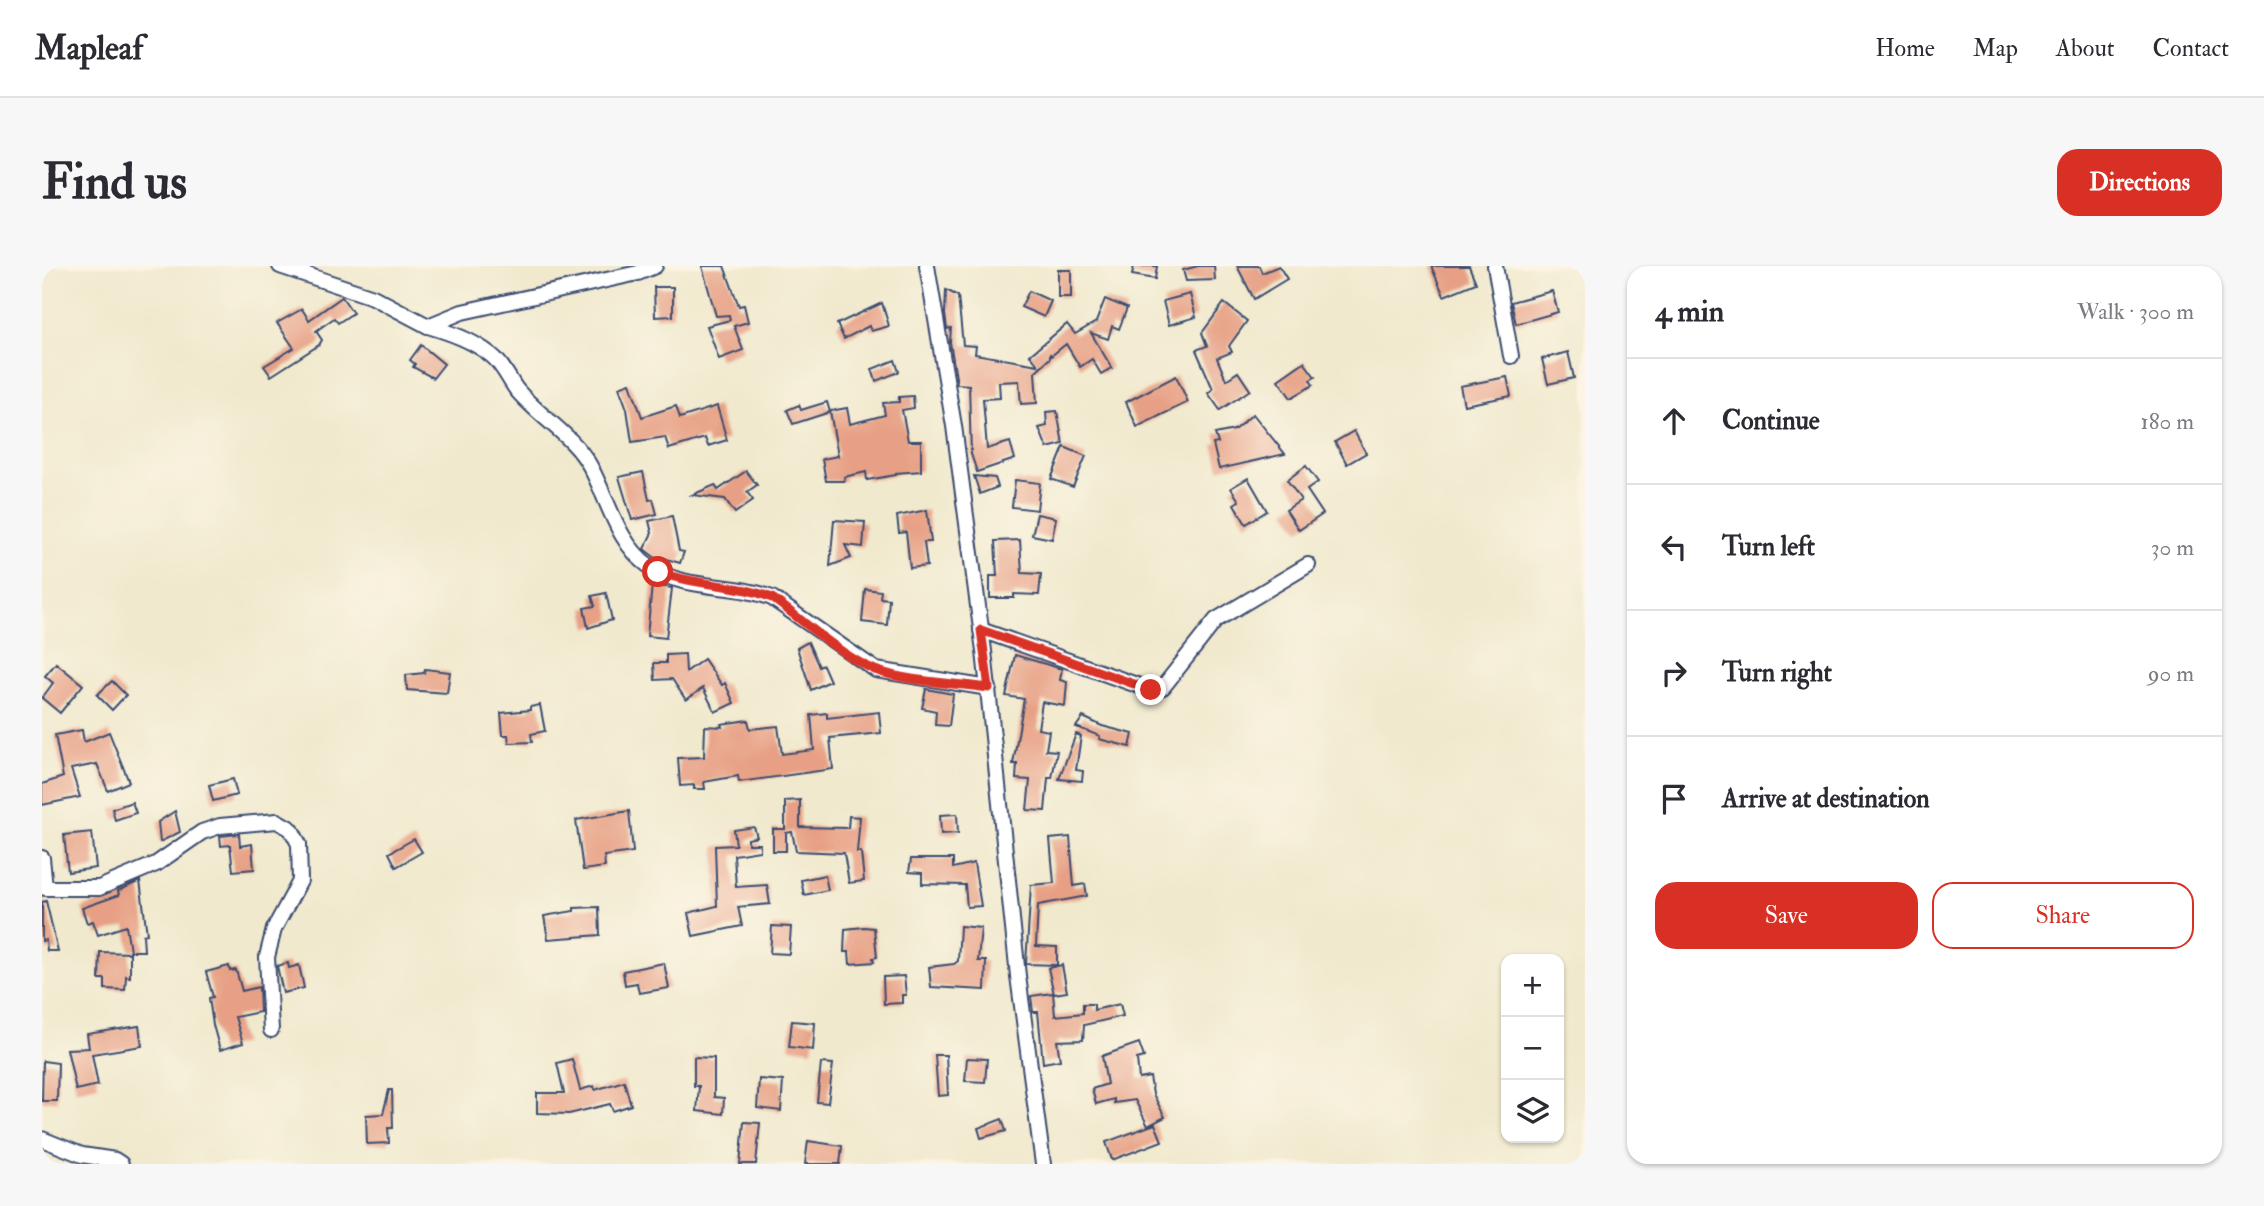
<!DOCTYPE html>
<meta charset="utf-8">
<style>
body{margin:0;font-family:"IM FELL Double Pica",serif;background:#f7f7f7;color:#2b2b33}
.controls{position:absolute;right:21px;bottom:21px;display:grid;overflow:hidden;border-radius:14px;box-shadow:0 2px 5px #0004}
.controls button{width:63px;height:63px;display:grid;place-items:center;padding:0;border:0;border-bottom:2px solid #e1e1e2;background:#fff;color:#2b2b33;font:35px sans-serif}
.stop{position:absolute;width:21px;height:21px;margin:-16px;border:5px solid #d93025;border-radius:50%;background:#fff}
.stop.end{background:#d93025;border-color:#fff;box-shadow:0 2px 7px #0008}
.list{margin:0;padding:0;list-style:none}
h2{display:flex;justify-content:space-between;align-items:center;height:91px;margin:0;padding:0 28px;font-size:30px}
h2 small{font-size:23px;font-weight:400;color:#7c7c81}
.list li{display:grid;grid-template-columns:46px 1fr auto;gap:21px;align-items:center;box-sizing:border-box;height:126px;padding:0 28px;border-top:2px solid #e1e1e2}
.list b{display:block;font-size:26px;white-space:nowrap}
.list em{font-size:23px;font-style:normal;color:#7c7c81}
.actions{display:flex;gap:14px;padding:21px 28px}
.actions a{flex:1;padding:16px 0;border:2px solid #d93025;border-radius:21px;text-align:center;font-size:24px;color:#d93025}
.actions .main{background:#d93025;color:#fff}
.icon{flex:none;width:38px;height:38px;fill:none;stroke:currentColor;stroke-width:2;stroke-linecap:round;stroke-linejoin:round}
.map{position:relative;flex:none;width:1543px;height:898px;overflow:hidden;border-radius:21px}
header{display:flex;align-items:center;gap:42px;box-sizing:border-box;height:98px;padding:0 35px;background:#fff;border-bottom:2px solid #e1e1e2}
header strong{font-size:33px}
nav{display:flex;gap:38px;margin-inline-start:auto;font-size:24px}
.intro{display:flex;align-items:center;justify-content:space-between;box-sizing:border-box;height:168px;padding:0 42px}
h1{margin:0;font-size:49px}
.button{padding:18px 32px;border-radius:21px;background:#d93025;color:#fff;font-size:24px;font-weight:700}
main{display:flex;gap:42px;padding:0 42px}
aside{flex:1;background:#fff;border-radius:21px;box-shadow:0 2px 5px #0004}
.map>svg:first-child{display:block}
.building{fill:#e7a085}
.lines{fill:none;stroke-linecap:round;stroke-linejoin:round}
.street-casing{stroke:#3b4b6f;stroke-width:18}
.street{stroke:#fff;stroke-width:14}
.route{stroke:#d93025;stroke-width:9}
</style>
<header>
<strong>Mapleaf</strong>
<nav><a>Home</a><a>Map</a><a>About</a><a>Contact</a></nav>
</header>
<div class="intro"><h1>Find us</h1><a class="button">Directions</a></div>
<main>
<div class="map">
<svg width="1543" height="898" viewBox="0 0 1543 898">
<rect width="100%" height="100%" fill="#fcf5e5"/>
<filter id="ink" filterUnits="userSpaceOnUse"><feTurbulence type="fractalNoise" baseFrequency=".0143" numOctaves="2"/><feDisplacementMap in="SourceGraphic" scale="14" xChannelSelector="R" yChannelSelector="G"/><feConvolveMatrix kernelMatrix="1 2 1 2 8 2 1 2 1" color-interpolation-filters="sRGB"/></filter>
<filter id="wash" filterUnits="userSpaceOnUse"><feTurbulence type="fractalNoise" baseFrequency=".00686" numOctaves="4" result="noise"/><feDisplacementMap in="SourceGraphic" scale="28" xChannelSelector="R" yChannelSelector="G"/><feGaussianBlur stdDeviation="1.57" result="paint"/><feColorMatrix in="noise" values="0 0 0 0 0 0 0 0 0 0 0 0 0 0 0 0 0 1.4 0 .05"/><feComposite in="paint" operator="in"/></filter>
<g filter="url(#wash)">
<rect width="100%" height="100%" fill="#f0e9cd"/>
<g id="blocks">
<g class="building">
<path d="M660,0H682L697,40L702,39L706,56L692,60L701,84L677,93L665,60L688,54L687,49L674,50Z"/>
<path d="M1092,0H1115L1113,13L1090,9Z"/>
<path d="M1156,0H1172L1173,14L1144,15L1141,4Z"/>
<path d="M1195,0H1217L1220,7L1237,0L1245,13L1212,33Z"/>
<path d="M1389,0H1427L1434,17L1402,30Z"/>
<rect x="1016" y="4" width="13" height="27"/>
<path d="M612,21H631V50L613,51Z"/>
<path d="M904,24L916,30L921,79L934,80L933,88L996,99L988,89L1025,58L1033,68L1054,56L1063,33L1085,42L1077,63L1070,60L1066,73L1049,67L1070,102L1059,108L1050,93L1038,101L1024,78L1009,90L1008,87V92L993,106L995,137L979,138L977,115L957,116L958,132L941,133L945,183L968,176L973,193L935,206L929,188L927,119L915,118L908,76L909,62L905,63L903,48Z"/>
<path d="M987,25L1009,35L1002,51L979,41Z"/>
<path d="M1510,25L1516,46L1474,58L1469,36Z"/>
<path d="M1148,28L1154,51L1127,59L1121,35Z"/>
<path d="M300,31L311,47L296,57L292,52L274,65L280,74L277,79L229,110L222,100L252,82L235,57L260,43L267,54Z"/>
<path d="M840,37L847,60L829,65L827,60L802,73L795,58Z"/>
<path d="M1182,37L1205,55L1187,80L1190,86L1175,92L1184,114L1196,106L1208,124L1178,144L1166,127L1171,123L1154,84L1165,80L1160,67Z"/>
<path d="M379,79L402,98L391,112L371,101L373,98L368,94Z"/>
<path d="M1526,86L1532,112L1506,118L1500,93Z"/>
<path d="M853,94L857,106L834,115L830,103Z"/>
<path d="M1262,96L1273,111L1268,114L1271,119L1249,132L1236,114Z"/>
<path d="M1134,110L1146,136L1095,161L1084,136Z"/>
<path d="M1465,111L1469,130L1422,139L1418,120Z"/>
<path d="M588,117L600,151L634,140L638,152L675,140L685,174L666,180L663,172L627,183L623,171L590,176L585,143L577,121Z"/>
<path d="M871,130L872,142L860,144L866,175H879V205L854,207V209L825,214L824,206L802,211L803,215H784L780,193L796,190L788,145L805,142L808,158L843,149L841,137L857,136V131Z"/>
<path d="M785,136L788,146L751,158L745,144L757,139L759,144Z"/>
<path d="M1015,145L1021,178L1005,182L997,162L1005,160L1004,146Z"/>
<path d="M1211,148L1243,188L1177,203L1171,178L1176,177L1173,168L1192,164Z"/>
<path d="M1312,165L1324,187L1305,198L1293,176Z"/>
<path d="M1022,181L1044,190L1031,221L1009,213Z"/>
<path d="M1264,200L1276,216L1265,224L1281,248L1257,264L1244,244L1259,234L1245,214Z"/>
<path d="M704,205L715,219L705,226L711,234L693,247L683,233L650,229L673,219L676,224Z"/>
<path d="M601,206L607,234L611,233L615,248L590,254L577,211Z"/>
<path d="M932,210L953,212L956,221L938,228Z"/>
<path d="M1206,212L1225,245L1204,258L1192,238L1197,235L1189,222Z"/>
<path d="M973,214L998,217L995,244L970,241Z"/>
<path d="M885,244L889,276H882L885,300L868,302L864,266L857,267L855,250Z"/>
<path d="M995,248L1014,252L1010,273L990,269Z"/>
<path d="M630,250L637,285L642,286L638,297L621,292L619,296L602,283L610,267L607,255Z"/>
<path d="M792,254L823,256L821,281L803,279L809,292L788,300Z"/>
<path d="M978,274L980,307L999,308L997,329L972,328V332H948V310H955L953,275Z"/>
<path d="M610,319L630,322L624,372L605,370Z"/>
<path d="M823,323L839,325L838,332L847,333L845,359L820,356Z"/>
<path d="M564,327L570,354L546,362L542,342L553,340L550,330Z"/>
<path d="M766,376L777,401L781,399L788,415L769,424L755,382Z"/>
<path d="M643,388L644,406L662,393L680,419L683,417L692,437L673,446L661,422L644,434L630,413L613,414L612,397H624V389Z"/>
<path d="M973,389L1020,403L1018,414L1025,416L1023,440L1000,436L996,463L1007,465L1004,484L1015,485L1010,512H1006L1003,545L985,544L988,514L974,513L975,498H971L982,433L964,430Z"/>
<path d="M14,397L41,419L18,447L0,432L11,417L3,410Z"/>
<path d="M383,403L408,406L405,427L365,424L364,409L382,407Z"/>
<path d="M70,415L84,429L70,444L55,429Z"/>
<path d="M884,423L911,428L907,460L893,459L894,445L880,442Z"/>
<path d="M498,439L503,465L489,468L490,476L467,477L466,469H461L459,447L488,444V441Z"/>
<path d="M837,446L839,467L788,472L791,503L697,516L696,510L662,516L663,523H652V519L638,520L636,492L662,491L663,460L680,461L679,458L706,454L708,463L736,460L740,488L772,484L769,449L785,447V452Z"/>
<path d="M1041,451L1060,460L1091,468L1088,481L1057,473L1058,470L1034,461Z"/>
<path d="M40,464L42,476L67,466L87,516L66,525L55,498L29,503L38,531L0,539V518L21,511L13,469Z"/>
<path d="M1034,468L1039,470L1034,504L1041,505L1040,515L1017,513Z"/>
<path d="M191,513L195,529L171,535L167,519Z"/>
<path d="M758,534V561L806,562L807,550L818,551L815,586H819L822,615L807,617L802,587L754,585L750,566L744,567V585H731V563H743V535Z"/>
<path d="M90,536L94,547L73,554L70,543Z"/>
<path d="M133,545L138,566L118,576L116,556Z"/>
<path d="M587,545L591,586L562,590L563,601L541,604L534,554Z"/>
<path d="M915,548L916,567L899,568L898,549Z"/>
<path d="M712,561L715,571L706,573V578H718V585L692,589L694,621L725,619L728,638L696,641L700,660L651,670L646,647L675,640L673,580L694,579L692,564Z"/>
<path d="M50,566L54,602L26,606L22,569Z"/>
<path d="M197,568L198,580L210,578L212,603L191,605L188,579L179,580L178,570Z"/>
<path d="M1028,571L1032,620L1043,618L1045,630L996,639L994,680L1015,681V699L984,698L989,619L1012,617L1008,573Z"/>
<path d="M372,573L380,586L354,601L347,587Z"/>
<path d="M869,593H911V602L932,597L939,640L925,641L923,619L880,618V607L867,606Z"/>
<path d="M783,609L786,624L762,629L759,614Z"/>
<path d="M98,615L105,668L101,669L102,685H88L84,660L56,669L51,655L45,657L40,642L77,629L76,625Z"/>
<path d="M4,635L9,656L16,685H5L4,674L0,675V636Z"/>
<path d="M557,641L558,669L506,673L502,650L532,645V642Z"/>
<path d="M730,660L749,661L747,688L728,687Z"/>
<path d="M918,660L939,662L936,695H944L943,724L889,721L887,701L912,698L916,695Z"/>
<path d="M822,661L832,662L835,691L831,692L832,696L808,698L807,686H802L803,663Z"/>
<path d="M58,686L88,687V711L84,710L83,724L63,723V713H57Z"/>
<path d="M246,697L247,702L257,699L262,722L241,727L235,700Z"/>
<path d="M622,697L627,722L597,727L595,717L583,719L581,705Z"/>
<path d="M1020,699L1025,726L1012,728L1006,702Z"/>
<path d="M187,700L188,705L194,704L200,725L217,721L218,746L193,751L201,777L178,784L171,759L167,732L171,731L164,706Z"/>
<path d="M862,710L864,729H860V737L842,738L841,711Z"/>
<path d="M1011,727L1013,750L1041,747V738H1052V744L1078,738L1081,750L1042,759L1041,774L1015,775L1018,794L1001,797L996,746H991L989,730Z"/>
<path d="M750,755L773,757L771,784L747,781Z"/>
<path d="M97,760L100,780L50,788L56,819L34,824L25,783L47,782L45,768Z"/>
<path d="M1097,777L1102,791L1095,793L1097,813L1108,811L1111,828L1123,851L1106,860L1093,834L1072,837V833L1054,838L1050,823L1065,818L1060,790Z"/>
<path d="M893,789H904L906,829L896,830Z"/>
<path d="M652,791L672,792V831L682,832L681,848L655,845L657,820H652Z"/>
<path d="M925,792L945,793L943,816L923,815Z"/>
<path d="M530,793L538,824L552,820L553,824L582,815L589,839L571,845L568,838L527,848L495,847V827H522L515,797Z"/>
<path d="M1,795L16,797L15,835H0Z"/>
<path d="M779,797L791,798L786,837L775,836Z"/>
<path d="M717,813L741,815L739,845L715,842Z"/>
<path d="M347,824H350L351,862H346L347,877L325,878L324,849L341,848Z"/>
<path d="M960,853L964,865L939,872L936,862Z"/>
<path d="M702,856L718,857L714,898H698Z"/>
<path d="M1113,858L1120,875L1070,894L1064,876Z"/>
<path d="M766,875L800,880L798,898H763Z"/>
</g>
</g>
</g>
<g filter="url(#ink)">
<use href="#blocks" fill-opacity="0" stroke="#3b4b6f" stroke-width="2"/>
<g class="lines">
<g class="street-casing">
<g id="street">
<path d="M238,0L331,31L386,60L420,46L596,7L613,0"/>
<path d="M885,0L912,160L942,385L976,710L1001,898"/>
<path d="M1453,0L1469,90"/>
<path d="M386,60C409,67 430,74 449,89C460,97 466,112 474,123C496,150 531,169 548,200C566,233 575,277 607,300C643,326 691,316 730,332L834,404L947,422"/>
<path d="M939,364L1109,424L1121,421L1174,354L1266,299"/>
<path d="M0,592L3,622H57L114,598L160,566L178,560L235,555L249,563L257,578L258,615L232,663L225,691L229,764"/>
<path d="M0,873L40,889L73,894L79,898"/>
</g>
</g>
<use href="#street" class="street"/>
</g>
</g>
<g class="lines" filter="url(#ink)">
<path class="route" d="M616,306C653,320 694,317 730,332C761,354 799,390 833,404C865,416 913,417 947,422L939,364L1109,424"/>
</g>
</svg>
<div class="controls">
<button>+</button>
<button>−</button>
<button><svg class="icon" aria-label="layers" viewBox="0 0 24 24"><path d="M12 4l9 5-9 5-9-5zM3 14l9 5 9-5"/></svg></button>
</div>
<div class="stop" style="left:616px;top:306px"></div>
<div class="stop end" style="left:1109px;top:424px"></div>
</div>
<aside>
<h2>4 min<small>Walk · 300 m</small></h2>
<ul class="list">
<li><svg class="icon" aria-label="ahead" viewBox="0 0 24 24"><path d="M12 20V5M6 11l6-6 6 6"/></svg><div><b>Continue</b></div><em>180 m</em></li>
<li><svg class="icon" aria-label="left" viewBox="0 0 24 24"><path d="M17 20v-9H6M10 6l-5 5 5 5"/></svg><div><b>Turn left</b></div><em>30 m</em></li>
<li><svg class="icon" aria-label="right" viewBox="0 0 24 24"><path d="M7 20v-9h11M14 6l5 5-5 5"/></svg><div><b>Turn right</b></div><em>90 m</em></li>
<li><svg class="icon" aria-label="arrive" viewBox="0 0 24 24"><path d="M6 21V4h12l-3 4 3 4H6"/></svg><div><b>Arrive at destination</b></div></li>
</ul>
<div class="actions"><a class="main">Save</a><a>Share</a></div>
</aside>
</main>
